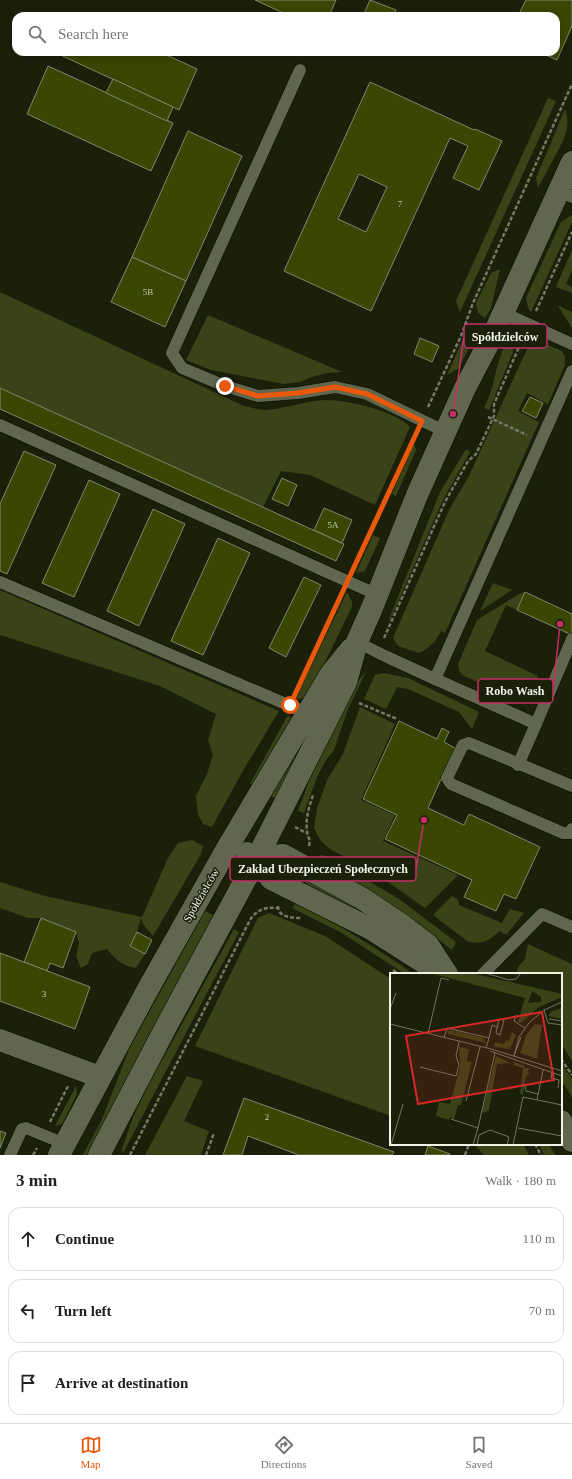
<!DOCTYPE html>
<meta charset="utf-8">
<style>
body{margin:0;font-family:Georgia,serif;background:#f6f6f6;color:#202124}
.stop{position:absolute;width:12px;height:12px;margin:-9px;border:3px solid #ea580c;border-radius:50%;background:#fff}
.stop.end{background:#ea580c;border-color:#fff;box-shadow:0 1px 4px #0008}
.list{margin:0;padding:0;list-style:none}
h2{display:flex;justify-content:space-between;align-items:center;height:52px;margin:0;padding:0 16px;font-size:17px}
h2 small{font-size:13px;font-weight:400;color:#757577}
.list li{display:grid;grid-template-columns:26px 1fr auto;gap:12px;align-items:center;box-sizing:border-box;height:64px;margin:0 8px 8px;padding:0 8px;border:1px solid #e0e0e0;border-radius:12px}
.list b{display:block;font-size:15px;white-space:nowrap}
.list em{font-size:13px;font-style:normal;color:#757577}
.icon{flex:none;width:22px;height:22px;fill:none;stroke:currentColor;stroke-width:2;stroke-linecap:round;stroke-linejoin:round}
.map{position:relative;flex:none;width:572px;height:1155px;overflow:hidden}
.search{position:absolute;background:#fff;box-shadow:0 2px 10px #0003;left:12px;right:12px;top:12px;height:44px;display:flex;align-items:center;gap:10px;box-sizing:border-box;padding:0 14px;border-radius:12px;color:#757577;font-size:15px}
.sheet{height:268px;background:#fff}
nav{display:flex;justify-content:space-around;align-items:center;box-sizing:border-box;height:56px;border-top:1px solid #e0e0e0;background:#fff;font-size:11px;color:#757577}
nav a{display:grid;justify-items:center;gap:2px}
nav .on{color:#ea580c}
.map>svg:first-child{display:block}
.green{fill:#394317}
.building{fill:#3a4704;stroke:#80876d;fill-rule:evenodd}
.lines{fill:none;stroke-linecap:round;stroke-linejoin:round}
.lane-casing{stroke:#060a00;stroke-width:13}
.street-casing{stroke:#060a00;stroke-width:23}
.secondary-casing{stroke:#060a00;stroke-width:23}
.path{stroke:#747966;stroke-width:2.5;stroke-dasharray:4 2;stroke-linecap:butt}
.lane{stroke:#60674e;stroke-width:12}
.street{stroke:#60674e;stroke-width:22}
.secondary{stroke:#60674e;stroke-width:22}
.route{stroke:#ea580c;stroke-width:5}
.labels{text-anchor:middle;stroke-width:3;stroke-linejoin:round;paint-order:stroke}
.number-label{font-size:9px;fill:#c2c9ae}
.street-label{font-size:11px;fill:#eff4e6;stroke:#1b200a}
.inset-road{fill:none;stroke:#707562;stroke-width:1}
.view{fill:#d62828;fill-opacity:0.15;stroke:#d62828;stroke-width:2}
.inset-edge{fill:none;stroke:#eff4e6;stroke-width:2}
.leader{fill:none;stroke:#c62e69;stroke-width:1.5}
.callout-dot{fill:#c62e69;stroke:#1b200a;stroke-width:1.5}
.callout{fill:#1b200a;stroke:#c62e69;stroke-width:1.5}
.callout-label{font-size:12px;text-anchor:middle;font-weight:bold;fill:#eff4e6}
</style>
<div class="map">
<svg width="572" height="1155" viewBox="0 0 572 1155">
<rect width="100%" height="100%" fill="#1b200a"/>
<g class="green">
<path d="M548,98L556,101L460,312L456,301Z"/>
<path d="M565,109C572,127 563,142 554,158C549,168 543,178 538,188L536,178Z"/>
<path d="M572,215V222L531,312L528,308L526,298L561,222Z"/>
<path d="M572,250V270L566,284L572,287V293L556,287Z"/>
<path d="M500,269L491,308L485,318L478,313L476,303L491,273Z"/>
<path d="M0,292L244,406C251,407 258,410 265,410C286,409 306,400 326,400C348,400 395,411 410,427L375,505L310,475L281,471L263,507L0,388Z"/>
<path d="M559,306L572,312V328L558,306Z"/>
<path d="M208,315L342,372L327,373L312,377L300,382L284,384L211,370L186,360Z"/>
<path d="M464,337L472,341L459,368L447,375Z"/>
<path d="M536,340L562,351L565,357V365L548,404L527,393L518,411L539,422L445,633L441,631C435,642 430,648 419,653L398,646L393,638L450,508L469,476L527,349L531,342Z"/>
<path d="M506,343L512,346L513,352L489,410L484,408C495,387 495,364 506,343Z"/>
<path d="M414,444L416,450L396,496L392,494Z"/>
<path d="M466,449L470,452L443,500L390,620L389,619L440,492Z"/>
<path d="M373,535L380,538L365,571L356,573Z"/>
<path d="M493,583L512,590L480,611Z"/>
<path d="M0,590L279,711L244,769L212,827L203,824L198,815L196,796L207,774L213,755L208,740L216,714L160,686L0,635Z"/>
<path d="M347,592L352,602V607L324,664L305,696L301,699L296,698Z"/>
<path d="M525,592L517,610L506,605L485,651L538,676L536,681L538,685L536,691C531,694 525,698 519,698C505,697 478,682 464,676L459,671L458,664L477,620L519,594Z"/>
<path d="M366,672L348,709L334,750L326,760L317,777L304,813L298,811L309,781L358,681Z"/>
<path d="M384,673L408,678L479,712L472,729L459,712L408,689L397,687L386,709L364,699L375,675Z"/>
<path d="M360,707L395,724L361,800L395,815L383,841L458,875L425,908L378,875L352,860L331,850L320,840L314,828L317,808L328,778L343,754Z"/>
<path d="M288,715L291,718L252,785L250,784Z"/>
<path d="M294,757L297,758L276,799L271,796Z"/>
<path d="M192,840L203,846L201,854L153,936L143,924L141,918L137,932L130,946L145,954L136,968C121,965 117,961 107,949L92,953L88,964L81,968L76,956L79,943L76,932L41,918H28L0,908V882L45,896L142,917L168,858L178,843Z"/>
<path d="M321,855L326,856L399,899L456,942L452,950L394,906L321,863L318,860Z"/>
<path d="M307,881L357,906L358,909L355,911L304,884Z"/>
<path d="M452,896L458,899L459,905L502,923L510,909L524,913L506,935L500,931C488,940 483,946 467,941L433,915Z"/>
<path d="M296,903C337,924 376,947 413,974H405L342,933L292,908Z"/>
<path d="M205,911L215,916L90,1155H83L102,1119L130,1047Z"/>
<path d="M269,913L325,936L391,979V1116L195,1046L258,918Z"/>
<path d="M234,929L239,932L123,1153L122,1149L133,1117L149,1084Z"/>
<path d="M528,944L572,964V1061L561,1043V974H516L518,967L525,959Z"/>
<path d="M561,1063L572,1079V1097L561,1080Z"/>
<path d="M187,1076L203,1081L184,1121L209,1131L201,1155H145Z"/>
<path d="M76,1086L77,1094L62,1124L55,1126Z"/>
<path d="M474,1144H523L529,1155H484Z"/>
<path d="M539,1144H549L555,1155H544Z"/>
</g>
<g class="building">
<path d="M255,0H336L329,16H290Z"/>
<path d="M370,0L396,10L394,16H363Z"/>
<path d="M526,0H572V26L557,60L539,52H556V16H518Z"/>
<path d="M54,52H160L197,69L179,110Z"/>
<path d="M48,66L173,123L151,171L27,114Z"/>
<path d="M113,79L173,107L167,121L106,93Z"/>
<path d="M370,82L474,130L475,129L502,141L479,190L453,178L468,146L450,138L371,311L284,271ZM359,174L387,187L366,232L338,219Z"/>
<path d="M188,131L242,156L186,281L132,257Z"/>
<path d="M132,257L186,281L165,327L111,302Z"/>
<path d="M420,338L439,346L432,362L414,354Z"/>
<path d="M0,388L344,544L336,561L0,409Z"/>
<path d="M530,397L543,403L536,418L522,411Z"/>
<path d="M24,451L56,465L7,574L0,571V504Z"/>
<path d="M282,478L297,485L288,506L272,499Z"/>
<path d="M89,480L120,494L74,597L42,583Z"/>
<path d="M324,508L352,520L342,543L314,530Z"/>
<path d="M153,509L185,524L139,626L107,611Z"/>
<path d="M218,538L250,553L203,655L171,641Z"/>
<path d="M304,577L321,585L286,657L269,648Z"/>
<path d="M525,592L572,614V635L517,610Z"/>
<path d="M399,721L437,739L442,728L449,732L444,742L455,748L428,808L464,825L469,814L540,847L516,899L504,894L496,911L464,897L472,880L385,839L397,815L363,799Z"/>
<path d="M41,918L76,932L63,968L50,963L47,971L24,962Z"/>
<path d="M137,932L152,940L145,954L130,946Z"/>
<path d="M0,953L90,987L75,1029L0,1001Z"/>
<path d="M244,1098L394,1152L392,1155H299L248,1136L242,1155H223Z"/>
<path d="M0,1131L6,1133L0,1148Z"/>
<path d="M428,1146L450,1154L449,1155H425Z"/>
</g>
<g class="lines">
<g class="lane-casing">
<g id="lane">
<path d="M300,70L172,353L182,368L225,386L258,396L298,393L335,387L367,394L446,432"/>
<path d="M559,190L572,197"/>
<path d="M504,313L572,344"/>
<path d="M0,425L378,595"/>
<path d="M0,582L307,713"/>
<path d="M357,642L385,656L435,679L572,371"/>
<path d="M435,679L536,724L518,765"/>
<path d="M536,724L572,639"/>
<path d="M572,786L469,743L463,745L447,778L451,784L563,833H570L572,829"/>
<path d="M483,974L542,914L572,927"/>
<path d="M10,1155L22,1129L26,1128L65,1144"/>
</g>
</g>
<g class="street-casing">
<path id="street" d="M0,1040L100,1077"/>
</g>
<g class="secondary-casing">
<g id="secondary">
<path d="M247,853L257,858L283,855L363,899L402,925L428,945L447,974"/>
<path d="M257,858L271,879L371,929L442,974"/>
<path d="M561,1121L572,1141"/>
<path d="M59,1155L148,989L229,845L330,675L351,649"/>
<path d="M99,1155L167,1025L257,858L346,682L357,642L372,608L417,495L465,388L495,331L572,162"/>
</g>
</g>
<g class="path">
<path d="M536,311L572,232"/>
<path d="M428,407L461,336L473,303L572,84"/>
<path d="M488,417L527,435"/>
<path d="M354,569L416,433"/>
<path d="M384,638L445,502L468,461L476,454L494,416V404L523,338"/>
<path d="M305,674L341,595"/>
<path d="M359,703L397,719"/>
<path d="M295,827L306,833"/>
<path d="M309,846L310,841C303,826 308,810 313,795"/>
<path d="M278,906C278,918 294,918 302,918"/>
<path d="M393,970L399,974"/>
<path d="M561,1059L572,1075"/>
<path d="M50,1122L68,1086"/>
<path d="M535,1144L541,1155"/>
<path d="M33,1155L37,1148"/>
<path d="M130,1155L250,920C257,909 266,907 278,908"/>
<path d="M206,1155L214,1133"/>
<path d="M465,1155L469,1144"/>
</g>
<use href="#lane" class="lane"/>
<use href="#street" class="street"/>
<use href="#secondary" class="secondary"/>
</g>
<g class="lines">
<path class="route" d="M225,386L258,396L298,393L335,387L367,394L422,421L290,705"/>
</g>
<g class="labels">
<g class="number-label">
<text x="400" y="207">7</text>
<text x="148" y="295">5B</text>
<text x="333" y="528">5A</text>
<text x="44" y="997">3</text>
<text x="267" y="1120">2</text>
</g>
<g class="street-label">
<text transform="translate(201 895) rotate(-60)" y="4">Spółdzielców</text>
</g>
</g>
<g transform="translate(390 973)">
<rect width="172" height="172" fill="#1b200a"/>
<path d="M40,0H81L172,21V24L149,34L131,50L128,49L135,25ZM142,18L151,24V29L138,30ZM172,35V46L158,43L162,38ZM145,51L152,52L147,86L130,80L136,62ZM57,57L64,58L65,61L66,58L93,65L96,70L58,61ZM122,59L126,62L120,76L104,74L105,69L114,71L116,67L119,68ZM69,74L79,76L77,88L82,89L71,132H68L64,146L60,144L59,147L46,143L49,129L60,131L70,94ZM106,83L121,90L107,91L99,137L94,140L92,139ZM124,89L135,93L134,95H139L138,99L140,101L136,103L133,122L130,121L133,95L123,92Z" fill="#394317" fill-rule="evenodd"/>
<path class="inset-road" d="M95,0L119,7L126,6L131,0M0,36L6,20M154,37L158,50L172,52M126,42L124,48L135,55M109,46L114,47L110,62L106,60ZM159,46L172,48M0,51L101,76L172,98M38,61L51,5L59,7M54,65L57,55L99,65L96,75M99,65L102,52L107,54M100,78L172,103M124,83L129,64L139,50L154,37L172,29M124,83L131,64M30,94L66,103L69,92L66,83L69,69M162,99L161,105L169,107L168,115M135,113L136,118L148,121M147,127L153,97M76,128L90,74M61,146L88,155L83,172M88,155L105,80M128,155L172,163M1,172L13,131M87,172L89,162L100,157L119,164L117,172M123,172L133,124L172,132"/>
<path class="view" d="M152,39L164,107L28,131L16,63Z"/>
<rect width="172" height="172" class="inset-edge"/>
</g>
<path class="leader" d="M453 414L464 336M560 624L553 691M424 820L416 869"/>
<g class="callout-dot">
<circle cx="453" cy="414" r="4"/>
<circle cx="560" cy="624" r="4"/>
<circle cx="424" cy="820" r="4"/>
</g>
<g class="callout">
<rect x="464" y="324" width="83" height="24" rx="4"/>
<rect x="478" y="679" width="75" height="24" rx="4"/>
<rect x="230" y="857" width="186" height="24" rx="4"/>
</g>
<g class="callout-label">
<text x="505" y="341">Spółdzielców</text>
<text x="515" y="695">Robo Wash</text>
<text x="323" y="873">Zakład Ubezpieczeń Społecznych</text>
</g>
</svg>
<div class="stop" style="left:290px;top:705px"></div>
<div class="stop end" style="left:225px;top:386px"></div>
<div class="search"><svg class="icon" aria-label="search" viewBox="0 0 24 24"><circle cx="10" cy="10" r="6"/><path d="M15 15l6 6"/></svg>Search here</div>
</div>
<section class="sheet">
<h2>3 min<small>Walk · 180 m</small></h2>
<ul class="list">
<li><svg class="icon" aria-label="ahead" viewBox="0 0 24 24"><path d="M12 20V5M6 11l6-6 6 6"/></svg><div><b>Continue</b></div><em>110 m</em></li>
<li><svg class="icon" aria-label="left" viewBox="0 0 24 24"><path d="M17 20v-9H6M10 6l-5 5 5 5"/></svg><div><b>Turn left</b></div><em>70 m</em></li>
<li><svg class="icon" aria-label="arrive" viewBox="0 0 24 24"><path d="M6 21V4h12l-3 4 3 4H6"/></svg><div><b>Arrive at destination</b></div></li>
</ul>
</section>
<nav>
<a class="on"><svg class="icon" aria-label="map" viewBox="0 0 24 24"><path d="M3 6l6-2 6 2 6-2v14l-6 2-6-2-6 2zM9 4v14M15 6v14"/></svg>Map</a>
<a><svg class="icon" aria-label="directions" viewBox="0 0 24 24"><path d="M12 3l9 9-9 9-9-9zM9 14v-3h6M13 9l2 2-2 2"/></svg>Directions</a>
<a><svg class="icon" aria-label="saved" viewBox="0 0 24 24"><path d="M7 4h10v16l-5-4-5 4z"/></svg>Saved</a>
</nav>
